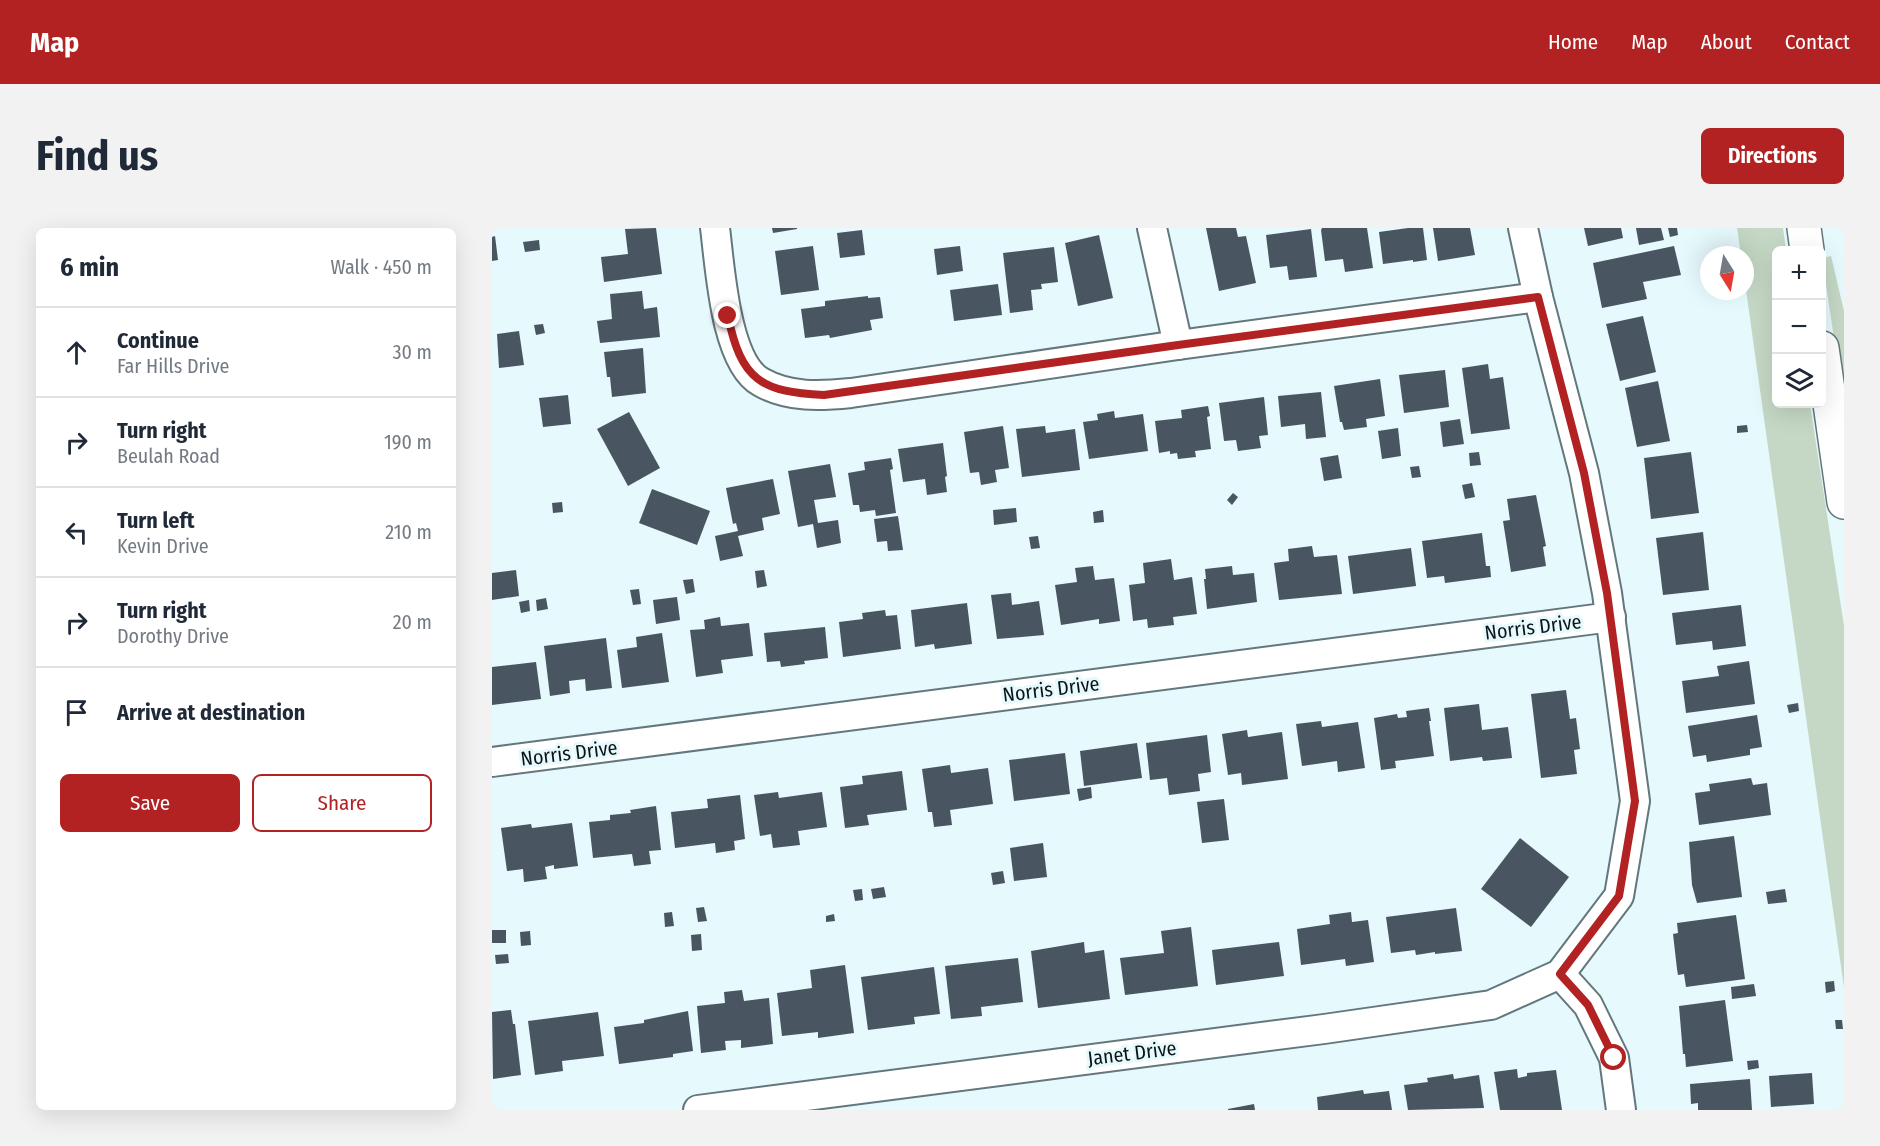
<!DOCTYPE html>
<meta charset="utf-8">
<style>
body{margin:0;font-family:"Fira Sans Condensed",sans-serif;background:#f2f2f3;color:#1f2937}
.controls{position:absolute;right:18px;top:18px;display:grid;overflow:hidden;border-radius:9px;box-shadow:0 6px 24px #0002}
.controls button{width:54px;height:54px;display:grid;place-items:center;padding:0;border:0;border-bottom:2px solid #e0e1e3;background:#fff;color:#1f2937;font:30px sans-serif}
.compass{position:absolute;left:1208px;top:18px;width:54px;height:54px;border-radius:50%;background:#fff;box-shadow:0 6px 24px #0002;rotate:169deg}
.stop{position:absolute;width:18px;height:18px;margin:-14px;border:4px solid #b22223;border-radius:50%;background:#fff}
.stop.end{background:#b22223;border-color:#fff;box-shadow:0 2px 6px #0008}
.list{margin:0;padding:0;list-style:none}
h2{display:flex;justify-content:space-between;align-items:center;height:78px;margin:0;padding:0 24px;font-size:26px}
h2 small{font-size:20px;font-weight:400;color:#747a83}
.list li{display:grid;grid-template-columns:39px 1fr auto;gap:18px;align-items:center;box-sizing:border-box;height:90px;padding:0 24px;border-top:2px solid #e0e1e3}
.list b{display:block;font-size:22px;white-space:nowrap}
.list p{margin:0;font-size:20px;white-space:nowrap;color:#747a83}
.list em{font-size:20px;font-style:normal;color:#747a83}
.actions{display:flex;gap:12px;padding:18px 24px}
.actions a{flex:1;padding:14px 0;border:2px solid #b22223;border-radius:9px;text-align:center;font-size:21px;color:#b22223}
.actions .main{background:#b22223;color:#fff}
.icon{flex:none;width:33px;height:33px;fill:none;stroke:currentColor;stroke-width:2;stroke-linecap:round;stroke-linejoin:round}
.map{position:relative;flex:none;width:1352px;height:882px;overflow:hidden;border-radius:9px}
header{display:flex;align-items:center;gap:36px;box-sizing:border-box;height:84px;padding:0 30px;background:#b22223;color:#fff}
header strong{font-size:28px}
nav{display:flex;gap:33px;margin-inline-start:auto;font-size:21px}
.intro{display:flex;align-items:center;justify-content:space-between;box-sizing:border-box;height:144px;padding:0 36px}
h1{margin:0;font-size:42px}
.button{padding:15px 27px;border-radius:9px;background:#b22223;color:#fff;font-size:21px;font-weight:700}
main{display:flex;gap:36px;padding:0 36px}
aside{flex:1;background:#fff;border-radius:9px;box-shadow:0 6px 24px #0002}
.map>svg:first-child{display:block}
.green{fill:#c5d8c5}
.building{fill:#495561}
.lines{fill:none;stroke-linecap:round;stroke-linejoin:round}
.minor-casing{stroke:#63787d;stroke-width:32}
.highway-casing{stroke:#63787d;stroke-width:36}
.minor{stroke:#fff;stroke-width:28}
.highway{stroke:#fff;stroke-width:33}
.route{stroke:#b22223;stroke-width:8}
.labels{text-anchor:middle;stroke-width:6;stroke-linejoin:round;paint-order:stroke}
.street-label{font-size:20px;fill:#0b1315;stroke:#e6f9fd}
</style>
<header>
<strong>Map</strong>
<nav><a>Home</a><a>Map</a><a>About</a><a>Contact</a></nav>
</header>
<div class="intro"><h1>Find us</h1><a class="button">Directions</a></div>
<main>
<aside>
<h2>6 min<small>Walk · 450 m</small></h2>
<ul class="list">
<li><svg class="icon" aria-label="ahead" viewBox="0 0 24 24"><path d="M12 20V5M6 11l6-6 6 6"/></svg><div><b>Continue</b><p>Far Hills Drive</p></div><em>30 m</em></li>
<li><svg class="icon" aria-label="right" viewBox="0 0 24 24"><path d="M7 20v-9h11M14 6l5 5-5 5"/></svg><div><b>Turn right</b><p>Beulah Road</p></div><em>190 m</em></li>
<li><svg class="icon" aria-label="left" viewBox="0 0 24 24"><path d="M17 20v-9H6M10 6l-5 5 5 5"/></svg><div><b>Turn left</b><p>Kevin Drive</p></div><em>210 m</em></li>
<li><svg class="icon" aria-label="right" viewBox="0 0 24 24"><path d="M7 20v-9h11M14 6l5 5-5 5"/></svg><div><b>Turn right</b><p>Dorothy Drive</p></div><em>20 m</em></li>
<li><svg class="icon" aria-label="arrive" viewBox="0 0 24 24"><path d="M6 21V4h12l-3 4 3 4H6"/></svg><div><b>Arrive at destination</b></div></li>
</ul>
<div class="actions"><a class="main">Save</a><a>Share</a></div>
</aside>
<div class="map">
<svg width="1352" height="882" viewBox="0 0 1352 882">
<rect width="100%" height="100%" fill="#e6f9fd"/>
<g class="green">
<path d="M1245,0H1291L1294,22H1284V176H1318L1352,398V760L1253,55V27H1249Z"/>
<path d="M1339,28L1352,83V177L1330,30Z"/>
</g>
<g class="building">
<path d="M164,0L170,46L112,54L109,29L136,26L133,1Z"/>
<path d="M280,0H305V1L281,5Z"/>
<path d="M714,0H744L746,9L754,8L764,55L727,63Z"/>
<path d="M830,0H875L881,40L853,44L851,31L833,33L829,2Z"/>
<path d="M916,0H931L935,32L921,34V32L891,36L887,4Z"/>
<path d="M941,0H978L983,27L946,33Z"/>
<path d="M1092,0H1129L1131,10L1096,18Z"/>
<path d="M1144,0H1169L1172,12L1147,17Z"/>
<path d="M1176,0H1185L1186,7L1178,9Z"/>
<path d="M819,1L825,49L797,52L795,38L778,40L774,7Z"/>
<path d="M370,2L373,27L348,30L345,5Z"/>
<path d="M607,7L621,70L586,78L573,15Z"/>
<path d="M3,8L6,32L0,33V9Z"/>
<path d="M47,12L48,22L33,24L31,14Z"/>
<path d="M321,18L327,62L289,67L283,23Z"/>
<path d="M468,18L471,43L445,47L442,21Z"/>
<path d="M1182,18L1189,47L1151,54L1155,71L1110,80L1101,35Z"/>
<path d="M562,19L566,54L549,56L550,61L539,62L541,82L518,85L511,25Z"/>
<path d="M506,56L510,87L462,93L458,62Z"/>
<path d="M150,63L152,81L165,79L168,109L108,115L105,93L120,91L118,66Z"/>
<path d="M376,68V70L388,69L391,90L378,92L380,102L338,110L337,107L313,110L309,81L333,78V73Z"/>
<path d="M1151,88L1164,144L1128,153L1114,96Z"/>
<path d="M51,96L53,105L44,107L42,97Z"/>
<path d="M27,103L32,137L7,140L5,106Z"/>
<path d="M151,120L154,165L120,169L118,149H115L112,124Z"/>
<path d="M996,136L998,151L1011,149L1018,201L979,206L970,140Z"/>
<path d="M953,142L957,179L912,185L907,147Z"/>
<path d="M888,151L893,188L874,191L875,199L852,202L850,194H848L842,158Z"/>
<path d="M1166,153L1178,213L1145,219L1133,160Z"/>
<path d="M829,164L834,209L814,211L813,196L789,199L786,168Z"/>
<path d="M76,167L79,196L51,199L47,170Z"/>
<path d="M772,169L776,207L767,208L769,220L746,223L744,212L732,213L727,175Z"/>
<path d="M716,178L718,188L715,189L719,221L703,223L704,229L686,231L685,225L678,226V223L667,225L663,193L690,190L689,182Z"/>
<path d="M622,183L623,190L651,186L656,223L597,231L591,194L606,192L605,186Z"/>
<path d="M137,184L168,240L136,258L105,201Z"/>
<path d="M968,191L972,216L951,219L948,194Z"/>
<path d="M1255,197L1256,204L1245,205V198Z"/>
<path d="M511,198L517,240L503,242L505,254L489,257L487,244L478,245L472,204Z"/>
<path d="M553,198L554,205L583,201L588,242L530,249L524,201Z"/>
<path d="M906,200L909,228L890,231L886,203Z"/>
<path d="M451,215L455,248L453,249L455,264L435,267L433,251L411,254L406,221Z"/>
<path d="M987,224L989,237L978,238L977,225Z"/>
<path d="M1199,224L1207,285L1159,291L1152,230Z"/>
<path d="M846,227L850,250L832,253L828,230Z"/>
<path d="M399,230L401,241L398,242L404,285L384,288L383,282L368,284L367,277H361L356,245L373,242L372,234Z"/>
<path d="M338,236L344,269L322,272L326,295L346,292L349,315L325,320L321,296L306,299L296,243Z"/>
<path d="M927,238L929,249L920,250L918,239Z"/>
<path d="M281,251L288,286L270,290L272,302L246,308L251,328L228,333L223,308L246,303L244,295L241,296L234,260Z"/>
<path d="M980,255L983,269L973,271L970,257Z"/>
<path d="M160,261L218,283L205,317L147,295Z"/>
<path d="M741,265L746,269L740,277L735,272Z"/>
<path d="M1044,267L1054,318L1051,319L1054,338L1019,344L1011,293L1018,292L1015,271Z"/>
<path d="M70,274L71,284L61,285L60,275Z"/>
<path d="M524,280L525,294L502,297L501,282Z"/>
<path d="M611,282L612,294L602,295L601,284Z"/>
<path d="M406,288L411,322L396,323L395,313L385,314L382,291Z"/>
<path d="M1211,304L1217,362L1171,367L1164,310Z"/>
<path d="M990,305L994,338H998L999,349L953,355L952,348L935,350L930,313Z"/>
<path d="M546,308L548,320L539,321L537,309Z"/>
<path d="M820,318L822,329L845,327L850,366L787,372L782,335L797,333L796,321Z"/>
<path d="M919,320L924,358L861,366L856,328Z"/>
<path d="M679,331L682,352L700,349L705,386L681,389L682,397L656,400L655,391L641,393L637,357L653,355L651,335Z"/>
<path d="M601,338L603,352L622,350L628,393L607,396V391L569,397L563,357L585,354L583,340Z"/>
<path d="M740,338L741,347L762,345L765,374L715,381L712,351H714L713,341Z"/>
<path d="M24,342L27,368L0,372V345Z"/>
<path d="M272,342L275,358L265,360L263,343Z"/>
<path d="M201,351L203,364L194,366L191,352Z"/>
<path d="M147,361L149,376L141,377L138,362Z"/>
<path d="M519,365L520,377L547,373L552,407L505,411L499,367Z"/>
<path d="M185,369L188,392L164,396L161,372Z"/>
<path d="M54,370L56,381L45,383L44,372Z"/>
<path d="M37,372L38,383L29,385L27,374Z"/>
<path d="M475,375L480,416L443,421L442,416L423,419L419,382Z"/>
<path d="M1249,377L1254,418L1221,422L1220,413L1184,417L1180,385Z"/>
<path d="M393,382L394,388L405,387L409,421L351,429L347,394L371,391L370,385Z"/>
<path d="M228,389L229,398L257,395L261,428L229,432L231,445L204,449L198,402L213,401L212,392Z"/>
<path d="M333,399L336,430L312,433L313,436L289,439L288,433L275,434L272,405Z"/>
<path d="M170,405L177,454L130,460L125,422L145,419L144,409Z"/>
<path d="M114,410L120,460L94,463L93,451L77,453L78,465L58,468L52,418Z"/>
<path d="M1257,433L1263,476L1194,485L1190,453L1227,448L1225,438Z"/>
<path d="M44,434L49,471L0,477V439Z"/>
<path d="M1074,462L1078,491L1084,490L1088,521L1082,522L1085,546L1049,550L1039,466Z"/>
<path d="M1306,475L1307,483L1297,485L1295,477Z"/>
<path d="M987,476L990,502L1016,499L1020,530L991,533L990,529L958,533L952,480Z"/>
<path d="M937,480L939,493H937L942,528L903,533L904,540L889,542L882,490L905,486L906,490L915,489L914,483Z"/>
<path d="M1265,487L1270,519L1258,521V527L1215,534L1214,527L1201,529L1196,498Z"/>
<path d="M829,493L830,499L866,494L873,540L846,544L845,533L810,538L804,496Z"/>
<path d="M755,502L756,509L790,504L796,551L750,557L749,545L736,547L730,506Z"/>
<path d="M715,507L719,544L706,546L708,563L677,567L675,550L658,552L654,515Z"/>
<path d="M645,515L650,550L592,558L588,523Z"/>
<path d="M573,525L578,566L522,573L517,532Z"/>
<path d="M458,537L459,545L496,540L501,576L458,582L460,597L442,599L440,584H436L430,541Z"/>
<path d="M410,543L415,582L375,587L377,597L353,600L348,559L371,556L370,548Z"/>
<path d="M1259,550L1261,557L1275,555L1279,587L1207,597L1203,565L1218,563L1217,556Z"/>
<path d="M599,559L600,570L587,573L585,561Z"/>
<path d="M286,564L287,570L330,564L335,599L306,603L308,617L281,620L279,606L268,608L262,567Z"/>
<path d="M248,567L253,611L242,613L243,622L224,625L223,615L183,620L179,584L216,580L215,571Z"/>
<path d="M732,571L737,612L710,615L705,574Z"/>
<path d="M164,578L169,622L157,623L159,636L142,638L140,626L101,630L97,594L118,592V587L139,585L138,582Z"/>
<path d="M80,595L86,638L62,641V637L53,639L55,651L32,654L31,641L15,643L9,600L39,596L40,600Z"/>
<path d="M1242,608L1250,669L1205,675L1200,657L1197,614Z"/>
<path d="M1028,610L1077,649L1039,699L989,661Z"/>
<path d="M551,615L555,649L522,653L518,620Z"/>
<path d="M511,643L513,655L501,657L499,645Z"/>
<path d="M392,659L394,669L381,671L379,661Z"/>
<path d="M370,661L371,672L363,673L361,662Z"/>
<path d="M1293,661L1295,674L1276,676L1274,664Z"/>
<path d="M212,679L215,693L206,694L204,680Z"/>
<path d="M964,680L970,723L943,726V724L924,727L923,722L899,725L894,689Z"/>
<path d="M180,684L182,698L173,699L172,685Z"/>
<path d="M859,684L860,694L876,692L882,734L854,738L853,731L809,737L805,701L838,696L837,687Z"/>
<path d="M342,686L343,693L334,694V688Z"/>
<path d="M1244,687L1253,751L1194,759L1192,746L1186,747L1185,741L1181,706L1186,705L1185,695Z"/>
<path d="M699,699L706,758L633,767L628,730L672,725L669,703Z"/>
<rect x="0" y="702" width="14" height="13"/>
<path d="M38,703L39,717L29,718L28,704Z"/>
<path d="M209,706L210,722L200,723L199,707Z"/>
<path d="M592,714L593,725L612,722L618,771L546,780L539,723Z"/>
<path d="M787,714L792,748L724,757L720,722Z"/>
<path d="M16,726L17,735L4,736L3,727Z"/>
<path d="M526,730L531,774L489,779L490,788L459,791L453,738Z"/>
<path d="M353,737L362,805L326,810V804L290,808L285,765L320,760L318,742Z"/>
<path d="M442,739L448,786L422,789L423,796L376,802L369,749Z"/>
<path d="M1342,753L1343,763L1334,765L1333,754Z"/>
<path d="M1262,756L1264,768L1240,771L1239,759Z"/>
<path d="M250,762L252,773L277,770L281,816L249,820V812L233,813L234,822L209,825L205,778L233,775L232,764Z"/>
<path d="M1233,772L1241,833L1194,839L1193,826H1191L1187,778Z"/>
<path d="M19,782L21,796H23L29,847L1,851L0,784Z"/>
<path d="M196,783L201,823L181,826V829L127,836L122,799L152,795V792Z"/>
<path d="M106,784L112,828L70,833L71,843L43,847L36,793Z"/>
<path d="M1343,792H1350L1351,801H1344Z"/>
<path d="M1266,832L1267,840L1256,842L1255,833Z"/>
<path d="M1025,841L1026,850L1035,848V845L1064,842L1070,882H1008L1002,844Z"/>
<path d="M1320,845L1322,876L1279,879L1277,848Z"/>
<path d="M961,846L962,851L987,847L992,880L916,882L912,857L936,854L935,850Z"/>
<path d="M1258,851L1260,882H1206V875L1199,876L1198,856Z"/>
<path d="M871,862L872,866L897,863L900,882H826L825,869Z"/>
<path d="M762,876L763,882H736V881Z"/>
</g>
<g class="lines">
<g class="minor-casing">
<g id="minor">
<path d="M223,0C228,38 233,134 269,154C297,170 329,168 359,165L686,117L1046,69"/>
<path d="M660,0L686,117"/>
<path d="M0,534L1119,389"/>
<path d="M1068,746L1096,777L1122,830L1129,882"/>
<path d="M206,882L832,801L999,777L1068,746L1127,668L1143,573L1115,365L1092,245L1046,69L1031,0"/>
</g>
</g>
<g class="highway-casing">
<g id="highway">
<path d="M1312,0L1315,22"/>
<path d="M1330,120L1352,274"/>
</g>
</g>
<use href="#minor" class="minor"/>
<use href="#highway" class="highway"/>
</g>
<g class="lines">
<path class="route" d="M236,88C249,152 269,164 332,167L686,117L1046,69L1092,245L1115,365L1143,573L1127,668L1068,746L1096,777L1122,830"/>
</g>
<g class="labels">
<g class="street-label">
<text transform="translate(1041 399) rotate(-7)" y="7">Norris Drive</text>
<text transform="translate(559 461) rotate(-7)" y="7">Norris Drive</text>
<text transform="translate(77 525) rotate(-7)" y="7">Norris Drive</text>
<text transform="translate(640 825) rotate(-7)" y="7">Janet Drive</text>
</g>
</g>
</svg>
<div class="controls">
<button>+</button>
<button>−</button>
<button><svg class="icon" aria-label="layers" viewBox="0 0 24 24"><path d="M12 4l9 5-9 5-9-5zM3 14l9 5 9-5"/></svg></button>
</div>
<svg class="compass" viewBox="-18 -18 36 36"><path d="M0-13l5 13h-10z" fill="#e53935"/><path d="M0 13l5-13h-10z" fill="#747a83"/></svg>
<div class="stop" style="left:1122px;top:830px"></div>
<div class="stop end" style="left:236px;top:88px"></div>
</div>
</main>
